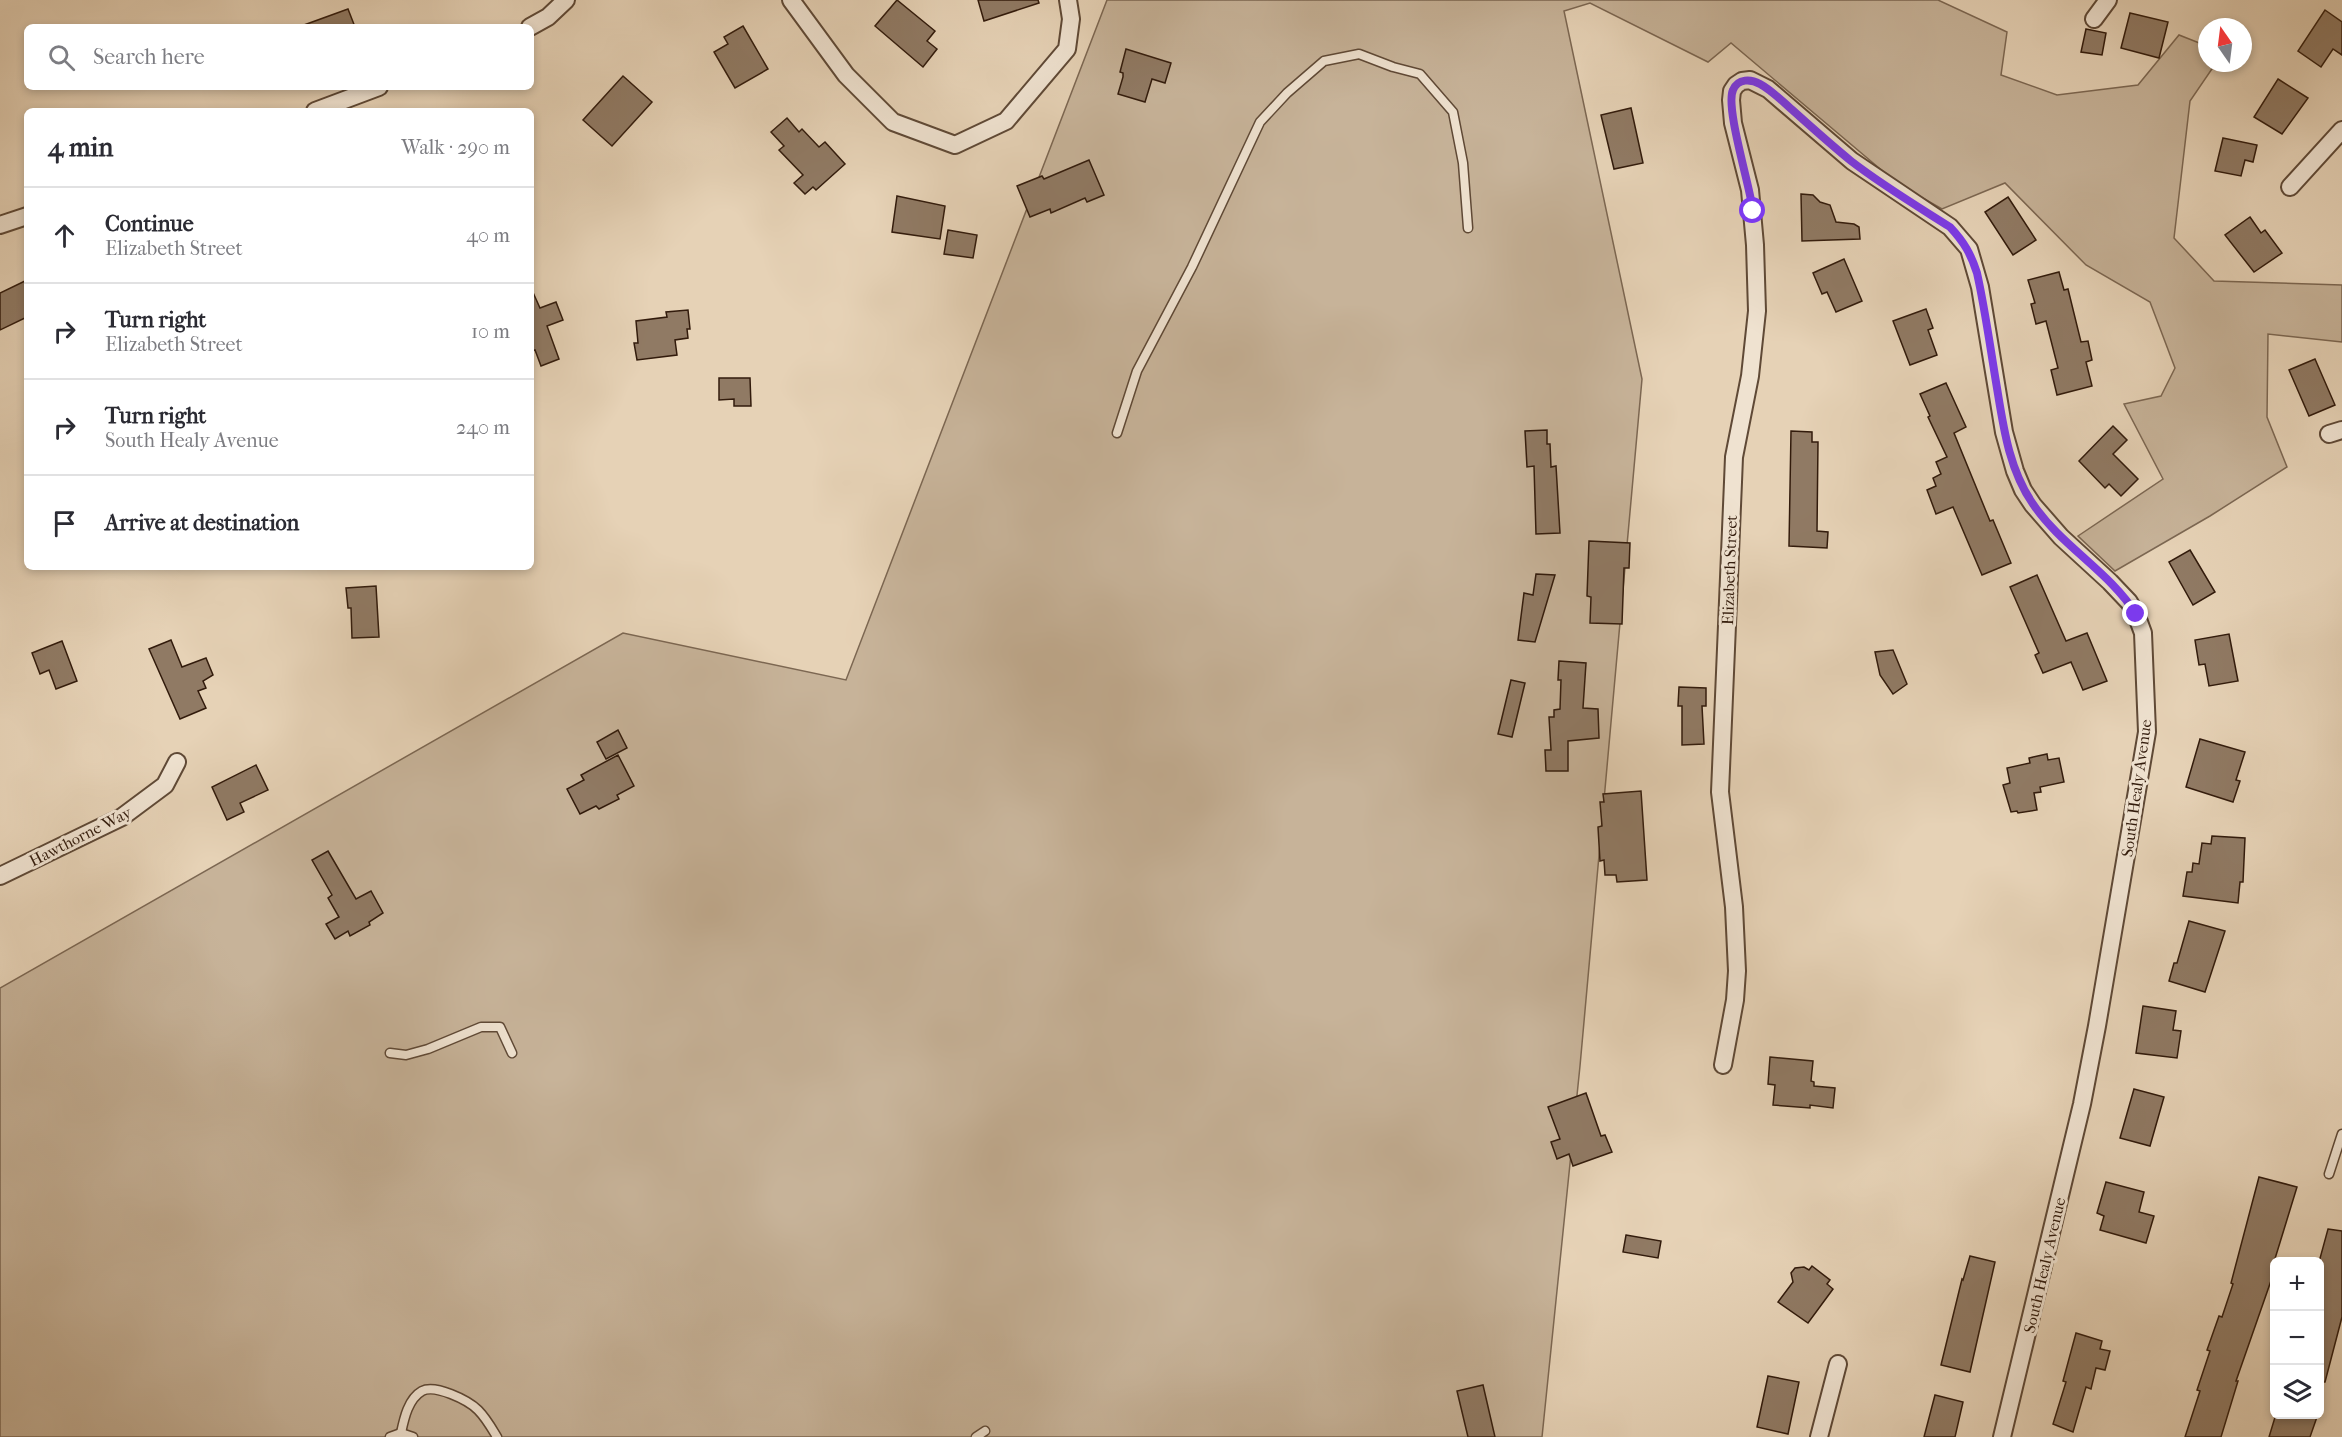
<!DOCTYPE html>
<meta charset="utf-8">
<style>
body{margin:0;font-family:"IM FELL French Canon",serif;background:#f7f7f7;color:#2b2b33}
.controls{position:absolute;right:18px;bottom:18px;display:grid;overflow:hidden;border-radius:9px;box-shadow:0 3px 9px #0003}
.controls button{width:54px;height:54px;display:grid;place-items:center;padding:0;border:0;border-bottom:2px solid #e1e1e2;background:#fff;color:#2b2b33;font:30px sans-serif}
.compass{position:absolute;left:2198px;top:18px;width:54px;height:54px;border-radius:50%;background:#fff;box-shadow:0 3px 9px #0003;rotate:346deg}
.stop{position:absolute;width:18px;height:18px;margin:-14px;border:4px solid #7c3aed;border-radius:50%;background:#fff}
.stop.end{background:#7c3aed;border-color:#fff;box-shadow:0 2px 6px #0008}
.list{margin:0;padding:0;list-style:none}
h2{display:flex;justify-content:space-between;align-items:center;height:78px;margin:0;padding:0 24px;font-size:26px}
h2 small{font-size:20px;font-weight:400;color:#7c7c81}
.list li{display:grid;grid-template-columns:39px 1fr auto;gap:18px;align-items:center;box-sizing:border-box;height:96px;padding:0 24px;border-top:2px solid #e1e1e2}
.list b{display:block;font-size:22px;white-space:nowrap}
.list p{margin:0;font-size:20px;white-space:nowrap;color:#7c7c81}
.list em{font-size:20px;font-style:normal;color:#7c7c81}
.icon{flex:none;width:33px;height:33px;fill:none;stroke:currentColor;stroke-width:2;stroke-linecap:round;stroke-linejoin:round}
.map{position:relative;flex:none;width:2342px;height:1437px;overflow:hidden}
.search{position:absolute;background:#fff;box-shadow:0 3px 9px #0003;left:24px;top:24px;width:510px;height:66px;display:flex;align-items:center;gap:15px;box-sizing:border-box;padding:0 21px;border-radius:9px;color:#7c7c81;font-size:22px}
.panel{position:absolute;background:#fff;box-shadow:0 3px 9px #0003;left:24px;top:108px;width:510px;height:462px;border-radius:9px}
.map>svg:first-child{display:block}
.green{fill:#c7b399;stroke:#7c6752;stroke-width:1.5}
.building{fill:#907a64;stroke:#321b0c;stroke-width:1.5}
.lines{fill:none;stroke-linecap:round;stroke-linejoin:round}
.lane-casing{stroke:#5f4936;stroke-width:11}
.street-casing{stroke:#5f4936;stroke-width:20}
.lane{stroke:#efe2d0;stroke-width:8}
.street{stroke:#efe2d0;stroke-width:16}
.route{stroke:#7c3aed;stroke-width:8}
.labels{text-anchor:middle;stroke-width:6;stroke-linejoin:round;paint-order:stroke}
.street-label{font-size:16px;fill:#321b0c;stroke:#efe2d0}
</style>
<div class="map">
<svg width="2342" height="1437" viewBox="0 0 2342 1437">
<rect width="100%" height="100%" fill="#e6d2b6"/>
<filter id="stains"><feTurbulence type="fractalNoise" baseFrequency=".00333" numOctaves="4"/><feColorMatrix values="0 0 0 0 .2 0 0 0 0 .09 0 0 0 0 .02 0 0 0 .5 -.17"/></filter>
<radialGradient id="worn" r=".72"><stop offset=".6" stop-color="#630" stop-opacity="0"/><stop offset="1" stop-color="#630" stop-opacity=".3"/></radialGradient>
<path class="green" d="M1107,0H1938L2007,32L2001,75L2057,95L2138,85L2179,35L2207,46V63H2216L2190,101L2174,238L2214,281L2342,285V342L2268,334L2267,417L2287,467L2210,516L2115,571L2078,536L2163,479L2124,404L2161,396L2175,368L2150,302L2086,265L2005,183L1942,209L1898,184L1731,43L1708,62L1590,3L1564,11L1642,379L1580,1066L1542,1437H0V988L623,633L846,680Z"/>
<g class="building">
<path d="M897,0L935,31L927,41L937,49L923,67L875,26Z"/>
<path d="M978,0H1038L1039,3L984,21Z"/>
<path d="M348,9L355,27H305L304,25Z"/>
<path d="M2325,10L2342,22V55L2333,49L2321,67L2298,51Z"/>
<path d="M2130,13L2168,22L2159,58L2121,48Z"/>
<path d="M743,26L768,69L735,88L714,52L728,44L724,37Z"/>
<path d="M2086,29L2106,33L2102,55L2081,52Z"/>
<path d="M1126,49L1171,63L1165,83L1152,79L1145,102L1118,94L1123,77V73L1120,72Z"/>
<path d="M623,76L652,102L612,146L583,120Z"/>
<path d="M2278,79L2308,98L2282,134L2254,117Z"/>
<path d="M1631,108L1643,163L1614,169L1601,115Z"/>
<path d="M787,118L799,132L802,129L819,147L825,142L845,164L816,190L813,187L805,194L794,183L803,175L779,150L784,146L771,132Z"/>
<path d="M2223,138L2257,145L2253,162L2245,160L2241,176L2215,171Z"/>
<path d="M1089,160L1104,195L1087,202L1085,198L1051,213L1050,209L1030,217L1017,186L1042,176L1044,179Z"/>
<path d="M1801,194L1813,195L1820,202L1830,205L1836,222L1854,224L1859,227L1860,239L1802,241Z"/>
<path d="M897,196L945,206L940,239L892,232Z"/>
<path d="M2008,197L2036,240L2013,255L1985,212Z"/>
<path d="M2250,217L2261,233L2265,230L2282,253L2254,272L2225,235Z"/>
<path d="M948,230L977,235L973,258L944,254Z"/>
<path d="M1844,259L1862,301L1836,312L1827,292L1822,294L1813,273Z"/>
<path d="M2059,272L2064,290L2068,289L2081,342L2088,341L2092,360L2086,362L2092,386L2057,395L2051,370L2058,368L2046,321L2036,324L2031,304L2035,303L2028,280Z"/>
<path d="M27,280V317L0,330V293Z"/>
<path d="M531,288L540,308L556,302L563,320L547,326L559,359L541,366L535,350L531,351Z"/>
<path d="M1926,309L1933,328L1928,330L1937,355L1910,365L1893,321Z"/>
<path d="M688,310L690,329H687L688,338L675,340L677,355L637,360L634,343H638L636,321L667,317L666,312Z"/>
<path d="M2315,359L2335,405L2309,416L2289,370Z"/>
<path d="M719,378H750L751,406H734V399L719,400Z"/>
<path d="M1946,383L1966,427L1954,433L1990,521L1993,520L2011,563L1982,575L1953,507L1936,514L1927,490L1936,486L1933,478L1941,474L1936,462L1947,457L1928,417L1930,416L1920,394Z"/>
<path d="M2113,426L2127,440L2113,454L2138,479L2121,496L2109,484L2105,488L2079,461Z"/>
<path d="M1547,430V444H1550L1551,467L1556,466L1560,533L1536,534L1534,466L1527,467L1525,431Z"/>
<path d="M1791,431L1812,432V442H1818L1817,531L1828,532L1827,548L1789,546Z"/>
<path d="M1589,541L1630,543L1629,568H1624L1622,624L1590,623L1591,597L1587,596Z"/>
<path d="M2190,550L2215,592L2193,605L2169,562Z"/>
<path d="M1536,574L1555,575L1535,642L1518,640L1524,593L1533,595Z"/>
<path d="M2037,575L2066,641L2087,633L2107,681L2083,690L2071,662L2043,673L2035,655L2039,653L2010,587Z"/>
<path d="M376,586L379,637L352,638L351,608H348L346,588Z"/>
<path d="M2229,634L2238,681L2209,686L2205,664L2199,665L2195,640Z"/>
<path d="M171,640L182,667L206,658L213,675L203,681L206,688L198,691L206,708L180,719L149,649Z"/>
<path d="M62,641L77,681L56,689L49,670L40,674L32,653Z"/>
<path d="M1893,650L1907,684L1893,694L1880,675L1875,652Z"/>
<path d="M1559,661L1586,663L1583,708L1598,709L1599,738L1568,741V771H1546L1545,750H1551L1549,717H1554V710L1560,709L1561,680H1558Z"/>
<path d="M1511,680L1525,683L1512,737L1498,734Z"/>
<path d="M1679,687L1706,688V706H1702L1704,744L1682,745V706H1678Z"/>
<path d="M618,730L627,748L606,759L597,742Z"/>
<path d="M2200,739L2245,752L2236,780L2240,781L2233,802L2186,787Z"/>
<path d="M2047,754L2048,760L2059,758L2064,782L2040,787L2041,792L2034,793L2037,810L2018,813L2017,811L2011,812L2003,785L2010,783L2007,768L2030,763L2029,758Z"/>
<path d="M618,755L634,786L617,795L619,799L599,809L596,806L580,814L567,789L584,780L581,775Z"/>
<path d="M256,765L268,790L240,803L244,812L227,820L212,787Z"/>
<path d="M1641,791L1647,880L1617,882L1616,875H1605L1604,860L1600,861L1598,827L1602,826L1600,802H1604L1603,794Z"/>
<path d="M2212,836L2245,838L2243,882H2240L2238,903L2183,896L2187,872H2192L2193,863L2199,864L2202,843L2211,844Z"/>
<path d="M328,851L356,899L371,891L383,913L369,922L370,925L350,936L348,931L335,939L326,924L339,917L328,898L332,895L312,860Z"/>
<path d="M2189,921L2225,931L2205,992L2169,981L2174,963H2177Z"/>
<path d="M2143,1006L2176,1011L2173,1030L2181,1031L2177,1058L2136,1053Z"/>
<path d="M1770,1057L1813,1061L1811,1081L1814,1082V1086L1835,1088L1833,1108L1810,1105V1108L1773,1105L1775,1085L1768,1084Z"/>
<path d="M2134,1089L2164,1097L2150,1146L2120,1138Z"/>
<path d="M1586,1093L1601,1136L1605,1135L1612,1152L1573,1166L1569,1154L1557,1159L1551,1142L1560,1139L1548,1107Z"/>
<path d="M2259,1177L2297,1187L2274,1262L2273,1275L2236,1381H2238L2221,1437H2185L2200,1391L2197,1390L2210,1351L2207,1350L2219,1316L2222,1317L2233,1284L2231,1283Z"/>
<path d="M2106,1182L2144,1192L2139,1212L2154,1216L2146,1243L2100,1230L2104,1216L2097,1213Z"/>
<path d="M2328,1229L2342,1231V1317L2325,1382H2319V1262Z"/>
<path d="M1626,1235L1661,1241L1658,1258L1623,1252Z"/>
<path d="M1970,1256L1995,1262L1970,1372L1941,1365L1962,1279L1963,1280Z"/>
<path d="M1812,1266L1830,1280L1827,1284L1833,1289L1808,1323L1778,1302L1793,1282L1791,1273L1795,1268L1804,1267L1809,1270Z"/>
<path d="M2076,1333L2102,1341L2100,1349L2110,1351L2105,1370L2096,1368L2091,1389L2086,1387L2073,1432L2053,1424L2066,1382L2063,1381Z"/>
<path d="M1768,1376L1799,1382L1788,1434L1757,1427Z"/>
<path d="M1483,1385L1495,1437H1468L1457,1391Z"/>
<path d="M1935,1395L1963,1402L1955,1437H1924Z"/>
<path d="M2276,1414H2318L2310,1437H2269Z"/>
</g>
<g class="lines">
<g class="lane-casing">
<g id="lane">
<path d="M1117,433L1137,371L1192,267L1260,122L1287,93L1324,61L1359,54L1393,67L1420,74L1453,112L1463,163L1468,228"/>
<path d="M390,1053L406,1055L428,1049L481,1027H500L512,1053"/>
<path d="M2329,1174L2342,1134"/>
<path d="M401,1433C404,1419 408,1399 422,1391C435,1384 468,1400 478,1410C486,1418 491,1427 497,1437"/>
<path d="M390,1437L401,1433L413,1437"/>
<path d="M976,1437L985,1431"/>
</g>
</g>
<g class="street-casing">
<g id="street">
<path d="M791,0L846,75L893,122L955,145L1006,121L1067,49L1071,19L1068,0"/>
<path d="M2094,19L2108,0"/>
<path d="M530,27L548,17L566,0"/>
<path d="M315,111L379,87"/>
<path d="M2290,187L2342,130"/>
<path d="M0,225L27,216"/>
<path d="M2329,434L2342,430"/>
<path d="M0,876L122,817L165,785L177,762"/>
<path d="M1723,1065L1735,1000L1737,971L1734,907L1720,792L1733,482L1734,457L1750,376L1757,311L1755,245L1750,190L1733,123L1731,100L1732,91L1736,85L1742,81L1750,80L1768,89L1852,161L1950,227L1969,249L1980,287L2004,432L2015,471L2023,490L2033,505L2061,537L2110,582L2129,602L2136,614L2143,633L2147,732L2097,1026L2082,1104L2002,1437"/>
<path d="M1819,1437L1838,1364"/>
</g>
</g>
<use href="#lane" class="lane"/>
<use href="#street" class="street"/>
</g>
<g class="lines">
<path class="route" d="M1753,211C1750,186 1725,107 1733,90C1738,78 1751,79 1760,84C1771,90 1780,99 1789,107C1809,125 1830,144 1851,161C1882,185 1917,206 1950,227C1964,242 1971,254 1977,273C1985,309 1990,346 1996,382C2003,424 2008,468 2033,504C2061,546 2109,571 2136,614"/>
</g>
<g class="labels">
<g class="street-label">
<text transform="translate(1729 570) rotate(-88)" y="6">Elizabeth Street</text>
<text transform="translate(2136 788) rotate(-82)" y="6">South Healy Avenue</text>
<text transform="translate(80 836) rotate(-27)" y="6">Hawthorne Way</text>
<text transform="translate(2044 1265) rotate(-77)" y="6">South Healy Avenue</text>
</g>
</g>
<rect width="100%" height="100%" filter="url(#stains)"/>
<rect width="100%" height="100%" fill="url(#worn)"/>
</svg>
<div class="controls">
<button>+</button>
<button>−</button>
<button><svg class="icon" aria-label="layers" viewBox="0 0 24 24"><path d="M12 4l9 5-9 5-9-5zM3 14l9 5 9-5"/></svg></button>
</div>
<svg class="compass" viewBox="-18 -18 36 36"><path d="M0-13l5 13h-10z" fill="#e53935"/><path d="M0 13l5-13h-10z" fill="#7c7c81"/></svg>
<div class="stop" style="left:1753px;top:211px"></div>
<div class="stop end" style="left:2136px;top:614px"></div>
<div class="search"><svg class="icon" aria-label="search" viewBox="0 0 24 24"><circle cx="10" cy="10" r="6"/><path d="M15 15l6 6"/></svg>Search here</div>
<section class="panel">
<h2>4 min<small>Walk · 290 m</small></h2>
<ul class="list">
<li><svg class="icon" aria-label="ahead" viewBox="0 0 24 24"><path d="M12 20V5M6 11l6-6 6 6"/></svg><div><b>Continue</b><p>Elizabeth Street</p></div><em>40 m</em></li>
<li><svg class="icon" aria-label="right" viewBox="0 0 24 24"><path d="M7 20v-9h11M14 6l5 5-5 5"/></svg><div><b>Turn right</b><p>Elizabeth Street</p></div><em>10 m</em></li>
<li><svg class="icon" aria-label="right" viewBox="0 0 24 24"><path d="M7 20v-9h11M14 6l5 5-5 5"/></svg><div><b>Turn right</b><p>South Healy Avenue</p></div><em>240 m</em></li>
<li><svg class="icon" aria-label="arrive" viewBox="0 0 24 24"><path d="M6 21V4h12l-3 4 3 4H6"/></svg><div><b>Arrive at destination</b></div></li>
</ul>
</section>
</div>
